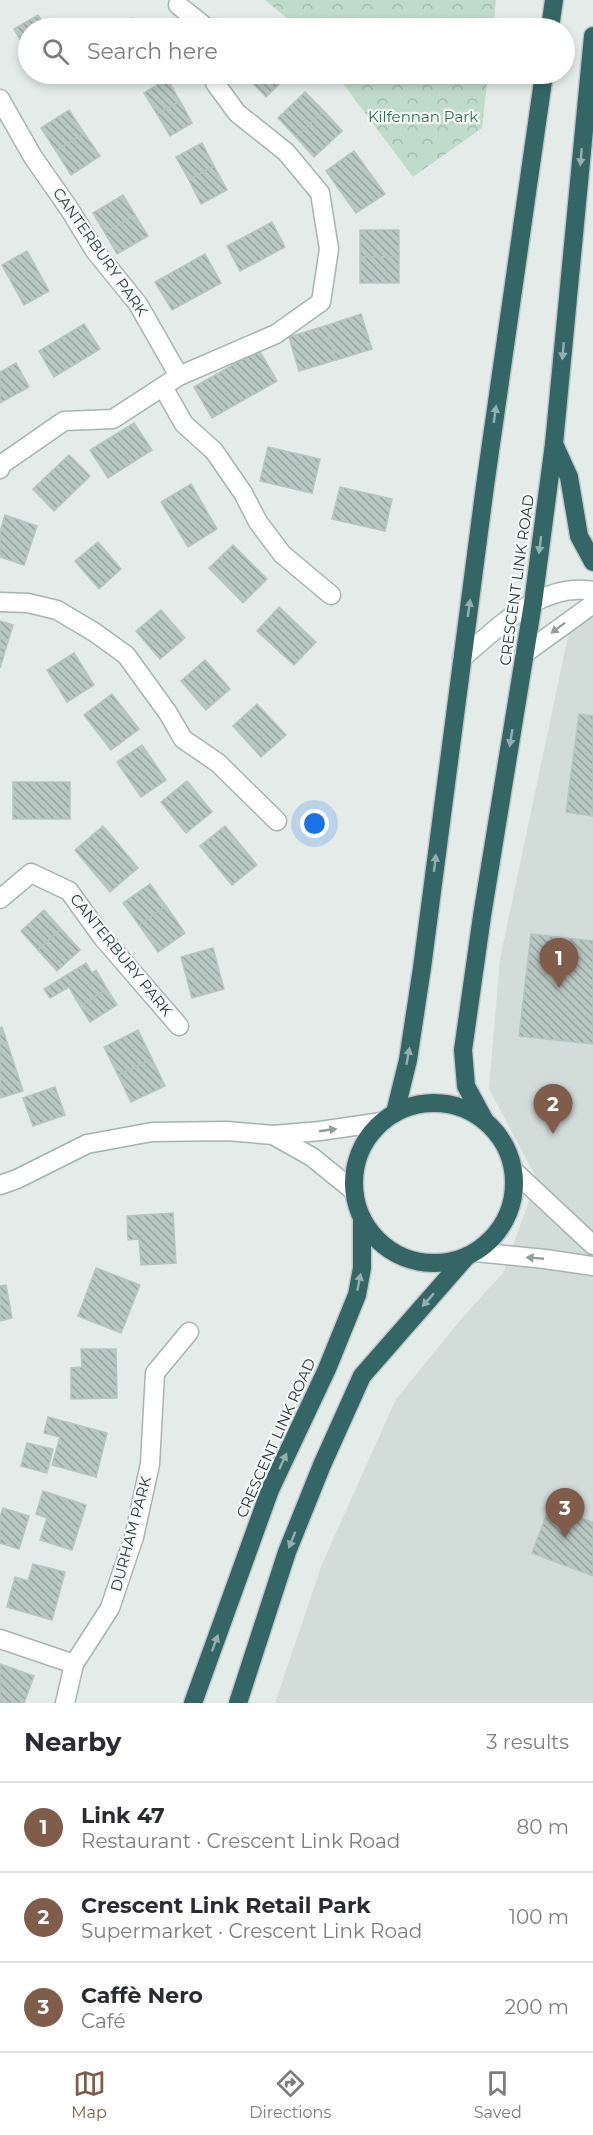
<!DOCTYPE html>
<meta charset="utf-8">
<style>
body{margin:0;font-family:Montserrat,sans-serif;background:#f7f7f7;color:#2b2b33}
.you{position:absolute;left:315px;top:824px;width:21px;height:21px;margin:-15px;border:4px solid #fff;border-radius:50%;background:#1a73e8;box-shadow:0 0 0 9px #1a73e833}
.badge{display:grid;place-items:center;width:39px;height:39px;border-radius:50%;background:#805d4a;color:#fff;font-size:20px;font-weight:700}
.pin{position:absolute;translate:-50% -50px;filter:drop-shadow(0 2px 3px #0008)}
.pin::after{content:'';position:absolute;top:32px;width:21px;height:18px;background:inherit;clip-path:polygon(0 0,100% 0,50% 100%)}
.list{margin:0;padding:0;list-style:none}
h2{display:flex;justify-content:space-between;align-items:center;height:78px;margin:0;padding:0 24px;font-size:26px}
h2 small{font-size:20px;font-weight:400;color:#7c7c81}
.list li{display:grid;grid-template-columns:39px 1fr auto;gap:18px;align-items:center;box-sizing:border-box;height:90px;padding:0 24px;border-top:2px solid #e1e1e2}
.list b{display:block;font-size:22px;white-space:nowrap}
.list p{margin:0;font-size:20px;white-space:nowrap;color:#7c7c81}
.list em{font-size:20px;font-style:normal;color:#7c7c81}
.icon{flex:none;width:33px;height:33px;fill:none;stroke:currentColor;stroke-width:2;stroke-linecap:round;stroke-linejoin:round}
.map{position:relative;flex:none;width:593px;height:1703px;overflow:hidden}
.search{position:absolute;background:#fff;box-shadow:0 3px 9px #0003;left:18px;right:18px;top:18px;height:66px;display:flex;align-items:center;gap:15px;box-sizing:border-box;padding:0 21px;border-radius:33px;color:#7c7c81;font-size:22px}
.sheet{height:348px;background:#fff}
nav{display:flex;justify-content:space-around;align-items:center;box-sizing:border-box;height:84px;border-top:2px solid #e1e1e2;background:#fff;font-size:16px;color:#7c7c81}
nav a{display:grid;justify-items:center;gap:3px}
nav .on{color:#805d4a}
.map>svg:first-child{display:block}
.built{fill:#d2dcd9}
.park{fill:url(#park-crowns)}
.building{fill:url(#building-back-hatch);stroke:#b7c5c2;stroke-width:1.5}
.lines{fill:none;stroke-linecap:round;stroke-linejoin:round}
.street-casing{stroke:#a7b4b2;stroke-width:21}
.secondary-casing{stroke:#a0b4b0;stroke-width:21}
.highway-casing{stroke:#c2c8c8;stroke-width:21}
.street{stroke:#fff;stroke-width:18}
.secondary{stroke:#fff;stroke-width:18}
.highway{stroke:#336664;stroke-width:18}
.oneway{fill:#94b0ae}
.oneway2{fill:#929e9c}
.labels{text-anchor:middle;stroke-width:4.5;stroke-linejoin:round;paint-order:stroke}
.park-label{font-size:15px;fill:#327054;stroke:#f4f9f7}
.street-label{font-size:15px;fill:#253c3a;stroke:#f4f9f7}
</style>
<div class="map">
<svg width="593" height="1703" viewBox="0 0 593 1703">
<defs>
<pattern id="park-crowns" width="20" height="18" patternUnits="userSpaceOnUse" patternTransform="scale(1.5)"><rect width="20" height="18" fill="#bfdbcb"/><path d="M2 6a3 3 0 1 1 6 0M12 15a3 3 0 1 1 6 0" fill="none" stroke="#a4bdaf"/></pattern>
<pattern id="building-back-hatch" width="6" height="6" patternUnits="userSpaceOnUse" patternTransform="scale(1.5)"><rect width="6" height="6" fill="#b9c7c3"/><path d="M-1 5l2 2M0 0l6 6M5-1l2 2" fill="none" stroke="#96a39f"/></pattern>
</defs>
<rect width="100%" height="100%" fill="#e4ecea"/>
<path class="built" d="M593,616V1703H275L322,1564L396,1399L463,1317L503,1273L537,1179L489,1089L500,959L572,617Z"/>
<g class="park">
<path d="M265,0H496L493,28H299Z"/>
<path d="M336,74H488L482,128L413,177Z"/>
</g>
<g class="building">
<path d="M38,15L46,28H28V53L14,29Z"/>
<path d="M132,18L138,28H114Z"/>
<path d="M244,74H290L266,97Z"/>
<path d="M167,79L180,101L157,114L144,93Z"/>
<path d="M305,92L324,111L296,137L278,118Z"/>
<path d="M180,101L192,123L170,136L157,114Z"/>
<path d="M69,110L84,133L56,151L41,128Z"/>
<path d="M324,111L342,131L314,157L296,137Z"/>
<path d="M84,133L100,156L71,175L56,151Z"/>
<path d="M202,143L214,166L189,180L176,157Z"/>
<path d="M354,151L385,194L356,213L326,171Z"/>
<path d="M214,166L227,190L201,204L189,180Z"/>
<path d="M123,195L135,215L105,233L93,213Z"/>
<path d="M135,215L148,236L117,254L105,233Z"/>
<path d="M272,222L285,247L240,271L227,246Z"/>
<rect x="360" y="230" width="39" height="27"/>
<path d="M27,251L49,291L24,305L2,265Z"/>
<path d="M205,254L221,283L172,310L155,282Z"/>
<rect x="360" y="257" width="39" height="26"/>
<path d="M361,314L372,349L336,360L325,326Z"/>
<path d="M84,324L100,349L54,377L39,351Z"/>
<path d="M325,326L336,360L299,371L289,337Z"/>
<path d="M259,350L277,381L212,418L194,387Z"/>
<path d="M16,363L29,387L0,403V372Z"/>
<path d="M134,423L152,450L108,478L90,450Z"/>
<path d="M268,447L320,459L312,493L260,481Z"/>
<path d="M69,455L90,476L54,511L33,489Z"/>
<path d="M191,484L217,529L188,547L161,502Z"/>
<path d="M340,487L392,499L385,531L332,519Z"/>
<path d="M5,515L37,526L24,565L0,557V532Z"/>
<path d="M98,542L121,569L99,589L75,561Z"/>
<path d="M233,545L267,579L243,603L209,568Z"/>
<path d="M279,607L316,642L294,665L257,631Z"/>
<path d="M161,610L185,638L160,659L136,631Z"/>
<path d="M0,621L13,625L0,668Z"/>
<path d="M74,653L94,685L67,702L47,670Z"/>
<path d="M205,660L230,689L206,710L181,681Z"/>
<path d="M112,694L139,729L111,750L84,715Z"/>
<path d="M257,704L286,735L261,757L233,726Z"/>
<path d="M579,714L593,716V816L566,812Z"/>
<path d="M142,745L166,780L141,797L117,762Z"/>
<path d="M187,781L212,812L186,833L161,802Z"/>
<rect x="13" y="782" width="57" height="37"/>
<path d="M103,826L138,868L110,892L75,850Z"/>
<path d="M225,826L257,865L232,885L200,846Z"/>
<path d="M150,884L166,906L139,925L123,903Z"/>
<path d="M166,906L185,933L158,952L139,925Z"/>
<path d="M44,910L61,929L38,950L21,931Z"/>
<path d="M61,929L80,950L57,971L38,950Z"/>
<path d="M531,934L593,941V1044L519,1036Z"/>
<path d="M213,948L224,989L192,998L181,957Z"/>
<path d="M86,963L92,973L96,970L107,989L80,1006L69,987L50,998L44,989Z"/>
<path d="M107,989L117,1005L90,1022L80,1006Z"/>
<path d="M2,1027L23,1091L0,1098V1028Z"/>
<path d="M138,1030L152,1059L118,1075L104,1047Z"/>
<path d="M152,1059L165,1086L131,1102L118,1075Z"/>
<path d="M55,1087L65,1115L33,1126L23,1098Z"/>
<path d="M173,1213L176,1263L141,1265L139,1239L128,1240L127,1216Z"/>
<path d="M96,1268L140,1285L121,1333L78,1316Z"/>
<path d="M6,1285L12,1318L0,1321V1286Z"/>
<path d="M81,1349H116L117,1398L71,1399V1368L82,1367Z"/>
<path d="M48,1417L107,1433L96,1477L52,1465L60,1437L44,1433Z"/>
<path d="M27,1443L53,1449L47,1473L21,1466Z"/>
<path d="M43,1491L86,1505L72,1550L40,1540L47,1518L36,1514Z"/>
<path d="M3,1508L29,1516L19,1549L0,1543V1517Z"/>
<path d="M549,1508L593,1522V1576L532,1553Z"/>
<path d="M33,1564L65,1572L52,1620L7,1607L15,1577L28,1581Z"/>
<path d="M0,1664L34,1676L24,1703H0Z"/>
</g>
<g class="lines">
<g class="street-casing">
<g id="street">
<path d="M178,5L207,28"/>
<path d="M0,99L33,157L70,210L95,251L138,304L179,376"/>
<path d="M163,387L184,424L214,451L243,493L258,522L282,554L331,595"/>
<path d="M0,469L2,464L64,421L113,419L179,376L276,334L321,302L329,249L320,193L286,152L237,113L215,83V74"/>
<path d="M0,602L28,603L57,610L94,632L126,655L168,713L183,739L218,763L277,821"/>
<path d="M524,654L593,604"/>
<path d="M462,658C498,628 542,581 593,591"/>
<path d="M0,899L31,873L69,891L103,938L179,1026"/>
<path d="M514,1171L593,1245"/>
<path d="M475,1252L545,1259L593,1266"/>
<path d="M0,1639L74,1664"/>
<path d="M65,1703L74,1664L110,1608L134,1537L150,1464L155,1373L189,1332"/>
</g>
</g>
<g class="secondary-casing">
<g id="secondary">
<path d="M273,1135L312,1157L354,1191"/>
<path d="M0,1185L17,1179L87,1144L152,1132L227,1131L273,1135L320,1131L382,1122"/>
</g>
</g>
<g class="highway-casing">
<g id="highway">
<path d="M550,28L554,0"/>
<path d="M554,444L569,477L579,536L593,562"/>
<circle cx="434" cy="1183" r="80"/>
<path d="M395,1113L408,1060L422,968L485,486L544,74"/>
<path d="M485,1121L466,1086L463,1050L482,916L533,603L554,444L593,36"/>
<path d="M193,1703L270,1490L327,1369L357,1295L362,1268V1218"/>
<path d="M238,1703L287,1552L322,1465L362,1376L467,1256"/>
</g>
</g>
<use href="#street" class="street"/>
<use href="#secondary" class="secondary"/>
<use href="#highway" class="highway"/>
</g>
<defs><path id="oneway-solid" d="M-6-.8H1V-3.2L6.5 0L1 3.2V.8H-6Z" transform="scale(1.5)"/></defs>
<g class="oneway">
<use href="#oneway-solid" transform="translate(581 157) rotate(95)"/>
<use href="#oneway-solid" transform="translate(563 351) rotate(95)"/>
<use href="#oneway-solid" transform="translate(495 414) rotate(-82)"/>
<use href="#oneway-solid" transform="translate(540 545) rotate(97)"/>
<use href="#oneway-solid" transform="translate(469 608) rotate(-82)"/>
<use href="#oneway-solid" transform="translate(511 738) rotate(99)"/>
<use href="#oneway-solid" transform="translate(435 863) rotate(-83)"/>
<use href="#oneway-solid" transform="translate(408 1056) rotate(-80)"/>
<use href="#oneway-solid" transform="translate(359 1282) rotate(-79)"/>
<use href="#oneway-solid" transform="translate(428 1300) rotate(131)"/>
<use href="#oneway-solid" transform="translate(283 1461) rotate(-65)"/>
<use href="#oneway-solid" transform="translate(292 1540) rotate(112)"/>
<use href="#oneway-solid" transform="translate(215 1643) rotate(-70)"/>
</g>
<g class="oneway2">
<use href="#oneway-solid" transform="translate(558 628) rotate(143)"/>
<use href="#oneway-solid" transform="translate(328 1130) rotate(-8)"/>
<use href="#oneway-solid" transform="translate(535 1258) rotate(-175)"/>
</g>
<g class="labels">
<g class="park-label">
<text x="423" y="122">Kilfennan Park</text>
</g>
<g class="street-label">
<text transform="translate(100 252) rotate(55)" y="5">CANTERBURY PARK</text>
<text transform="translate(517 580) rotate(-82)" y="5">CRESCENT LINK ROAD</text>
<text transform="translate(121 955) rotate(51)" y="5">CANTERBURY PARK</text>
<text transform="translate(276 1438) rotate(-66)" y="5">CRESCENT LINK ROAD</text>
<text transform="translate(131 1534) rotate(-75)" y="5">DURHAM PARK</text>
</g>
</g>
</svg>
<div class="you"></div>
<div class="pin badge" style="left:559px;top:988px">1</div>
<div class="pin badge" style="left:553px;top:1134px">2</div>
<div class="pin badge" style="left:565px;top:1538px">3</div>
<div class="search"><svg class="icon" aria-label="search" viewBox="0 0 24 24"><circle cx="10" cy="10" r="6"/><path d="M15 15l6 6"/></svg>Search here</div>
</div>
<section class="sheet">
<h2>Nearby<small>3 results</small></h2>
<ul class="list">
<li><span class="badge">1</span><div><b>Link 47</b><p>Restaurant · Crescent Link Road</p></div><em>80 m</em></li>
<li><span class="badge">2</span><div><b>Crescent Link Retail Park</b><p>Supermarket · Crescent Link Road</p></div><em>100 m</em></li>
<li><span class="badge">3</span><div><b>Caffè Nero</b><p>Café</p></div><em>200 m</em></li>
</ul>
</section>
<nav>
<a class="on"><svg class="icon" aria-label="map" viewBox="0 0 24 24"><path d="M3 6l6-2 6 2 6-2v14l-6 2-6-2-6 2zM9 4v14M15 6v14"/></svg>Map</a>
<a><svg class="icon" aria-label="directions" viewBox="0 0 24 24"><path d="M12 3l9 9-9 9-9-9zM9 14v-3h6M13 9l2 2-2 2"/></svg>Directions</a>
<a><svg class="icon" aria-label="saved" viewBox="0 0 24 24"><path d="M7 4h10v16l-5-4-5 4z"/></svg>Saved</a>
</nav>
